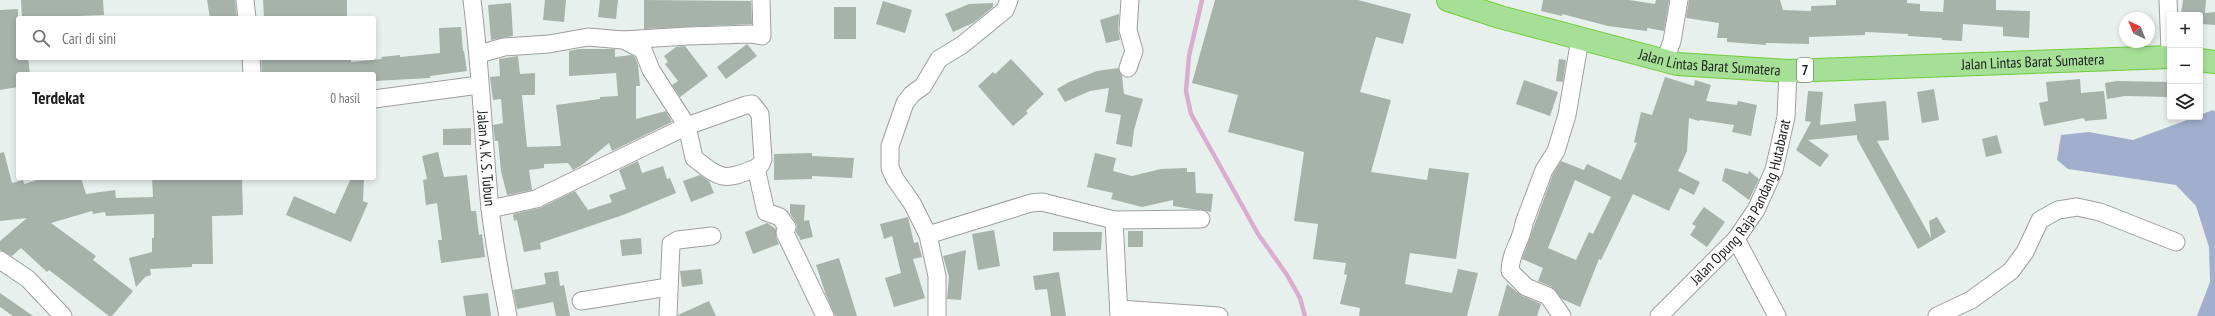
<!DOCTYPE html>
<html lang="id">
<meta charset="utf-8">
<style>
body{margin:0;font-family:"PT Sans Narrow",sans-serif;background:#f6f6f6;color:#202124}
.controls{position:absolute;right:12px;top:12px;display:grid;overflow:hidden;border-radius:4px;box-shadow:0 2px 6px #0003}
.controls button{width:36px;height:36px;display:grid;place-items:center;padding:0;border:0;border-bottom:1px solid #e0e0e0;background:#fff;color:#202124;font:20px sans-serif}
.compass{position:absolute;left:2119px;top:12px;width:36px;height:36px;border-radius:50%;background:#fff;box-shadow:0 2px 6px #0003;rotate:317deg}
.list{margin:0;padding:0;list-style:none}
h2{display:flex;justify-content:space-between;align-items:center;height:52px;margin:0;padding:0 16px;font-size:17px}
h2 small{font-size:13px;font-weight:400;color:#757577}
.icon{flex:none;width:22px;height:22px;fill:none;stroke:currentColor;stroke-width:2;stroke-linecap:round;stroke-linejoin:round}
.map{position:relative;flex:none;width:2215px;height:316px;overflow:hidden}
.search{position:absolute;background:#fff;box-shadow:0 2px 6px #0003;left:16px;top:16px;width:360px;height:44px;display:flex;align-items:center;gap:10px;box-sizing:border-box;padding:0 14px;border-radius:4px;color:#757577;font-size:15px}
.panel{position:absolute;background:#fff;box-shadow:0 2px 6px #0003;left:16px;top:72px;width:360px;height:108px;border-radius:4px}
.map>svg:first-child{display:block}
.forest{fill:#a1aecc}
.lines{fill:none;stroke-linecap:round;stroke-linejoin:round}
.stream{stroke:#daadd0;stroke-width:4.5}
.building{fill:#a7b2ab;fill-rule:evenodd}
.minor-casing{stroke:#9e9e9e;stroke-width:19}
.highway-casing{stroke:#6dcc37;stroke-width:24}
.minor{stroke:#fff;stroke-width:17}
.highway{stroke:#a6e097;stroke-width:22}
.labels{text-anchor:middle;stroke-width:3;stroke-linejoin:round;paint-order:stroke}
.shield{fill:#fff;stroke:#646464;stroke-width:1}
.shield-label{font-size:14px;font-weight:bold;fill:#212121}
.street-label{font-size:15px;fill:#212121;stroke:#fff}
</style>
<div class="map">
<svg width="2215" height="316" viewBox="0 0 2215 316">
<rect width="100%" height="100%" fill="#e8f0ed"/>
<path class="forest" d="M2213,110L2215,112V316H2197L2210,282L2209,247L2196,206L2176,185L2068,169L2057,160L2061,135L2089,132L2133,140L2195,117H2200V115Z"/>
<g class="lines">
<path class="stream" d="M1202,0L1189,56L1186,91L1191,114L1258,234L1287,275L1300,298L1305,316"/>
</g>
<g class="building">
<path d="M21,0H103L104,15L22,18Z"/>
<path d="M207,0H235L237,18H210Z"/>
<path d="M263,0H347V18H264Z"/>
<path d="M545,0H566L564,22L543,20Z"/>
<path d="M600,0H618L616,19L598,17Z"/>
<path d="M644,0L751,1L752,24L644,29Z"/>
<path d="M1215,0H1358L1411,14L1403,44L1376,37L1360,92L1391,100L1371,172L1427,180L1429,168L1469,173L1456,259L1410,253L1405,284L1452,293L1458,269L1478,273L1467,316H1359L1360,308L1340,304L1347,275L1344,274L1346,263L1313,259L1318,224L1294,221L1304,152L1228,132L1238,95L1192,83Z"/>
<path d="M1543,0H1629L1655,4L1656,0H1669L1664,31L1647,28V31L1608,26L1562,14V16L1541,11Z"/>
<path d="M1689,0H1780L1783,10L1811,11V6L1836,5V0H1907V3L1920,4V11L1943,12L1944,0H1996V10L2030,11L2029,38L2003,36V27L1963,24L1962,41L1942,40V38L1908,36V34L1865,32V35L1809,37V44L1766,43V45L1727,42V38H1717L1719,23L1686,18Z"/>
<path d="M2183,0H2206L2205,13L2215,12V25L2200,24V15H2181Z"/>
<path d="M883,1L912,10L905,33L876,24Z"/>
<path d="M511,3L513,36L491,40L488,5Z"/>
<path d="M993,3V7L973,23L953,32L945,14L969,4Z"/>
<rect x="834" y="7" width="22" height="32"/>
<path d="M18,9V58H28L30,74H18V87L0,90V10Z"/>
<path d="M1119,14L1118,30L1120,40L1106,43L1100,20Z"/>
<path d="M461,27L463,51H464L467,71L430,76V78L374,81V74H262L261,58H351V62L382,59L381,57L400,55V57L440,53L439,28Z"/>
<path d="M747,44L757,56L726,79L717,67Z"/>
<path d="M685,46L708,76L680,97L672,85L678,81L665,64L668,62L664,56L676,47Z"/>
<path d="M579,49H615V57L631,55L635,57L638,65L640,86H636V119L666,111L672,122L612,151L609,143L582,165L573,170L568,163L544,164V168L529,170L532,190L507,195L501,171L498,141H495L493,125L503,123L501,99L493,100L490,77L500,76L499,59L518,56L520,74L535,73V95H522L527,147L561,146L556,105L600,99V97L618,96L616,73L569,76V51Z"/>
<path d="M1011,59L1044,94L1026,111L1028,113L1013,126L978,86L993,72L995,74Z"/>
<path d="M1559,59L1566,60L1563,82L1556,81Z"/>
<path d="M1118,68L1122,76L1124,94L1143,99L1134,130L1132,147L1116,144L1121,115L1105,112L1109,88L1090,91L1065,102L1057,89L1069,82L1097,71Z"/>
<path d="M1665,77L1694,86L1695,80L1711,85L1706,101L1737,105L1738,101L1757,105L1751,136L1732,132L1734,125L1700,120L1699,121L1689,118L1687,151L1678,171L1700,182L1694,195L1680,188L1669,211L1633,194L1601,260L1599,259L1580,307L1562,299L1552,287L1538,281L1543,268L1522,259L1534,226L1553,174L1561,161L1584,170L1587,164L1621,180L1637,143L1634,142L1641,112L1652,115ZM1575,180L1611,197L1593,234L1589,232L1576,260L1548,248Z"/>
<path d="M2080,79L2081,93L2104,91L2107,119L2085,121L2084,118L2044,126L2039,103L2048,101L2046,82Z"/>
<path d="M1524,80L1558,92L1550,116L1516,104Z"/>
<path d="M2117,81L2170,82V97L2125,96L2107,99L2105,83Z"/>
<path d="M1934,89L1939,120L1922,123L1917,92Z"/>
<path d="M1808,91L1823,92L1820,125L1856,121L1854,104L1886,101L1889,140L1877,141L1931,238L1929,221L1937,217L1946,232L1918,249L1857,139V135L1808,140L1829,155L1820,167L1796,150L1811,122L1805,121Z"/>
<path d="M471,128V145H443V129Z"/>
<path d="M1997,135L2002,153L1986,157L1982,139Z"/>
<path d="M4,152L12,183L23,180L24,184L44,178H81L86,194L115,190L116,198L153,197L152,178H242L243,215L212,216L213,264H192V267L150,269L151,275L145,277L136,287L129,258L152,252V238H154V214L106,216L105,212L93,214L92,211L51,223L96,256L93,260L133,291L112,316H109L49,270L47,272L21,248L12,256L0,250V241L27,218L0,221V153Z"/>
<path d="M438,152L444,177L467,175L471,211H476L479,235L482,234L485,257L441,263L438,240H442L437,203L426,205L423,180L427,179L422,156Z"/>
<path d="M812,153V156L854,158L852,178L812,176V179L774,180V154Z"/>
<path d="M1095,153L1116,158L1113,171L1132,176L1161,169L1187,168V172H1195L1196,193L1213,194L1211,212L1173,206V200L1142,207L1111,199L1113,193L1087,187Z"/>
<path d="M638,161L642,173L663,166L667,179L670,178L676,193L623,215L540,243L541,249L524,252L517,220L514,221L513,214L540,208L575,191L588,210L612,202L609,195L626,189L619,170Z"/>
<path d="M1725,168L1748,174L1749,171L1759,179L1749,200L1726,183L1722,181Z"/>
<path d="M700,175L709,181L714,193L691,202L683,181Z"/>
<path d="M351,178H364L363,201L368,203L351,242L286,215L294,196L335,214Z"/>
<path d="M790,204L805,205L804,221L809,220L813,237L800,240L799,236H798L796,232L797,225L790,213Z"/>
<path d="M1704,207L1725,222L1707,247L1690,235L1696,226L1692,224Z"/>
<path d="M908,217L914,243L918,242L922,257L913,259L925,298L894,307L885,278L901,273L892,236L884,239L880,224Z"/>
<path d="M767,223L776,229V237L779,244L753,254L745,232Z"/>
<path d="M994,230L1000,266L978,270L972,234Z"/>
<rect x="1128" y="231" width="15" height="16"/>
<path d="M1053,232H1102L1101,250L1053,251Z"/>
<path d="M641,238L642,254L622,256L620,240Z"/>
<path d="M966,250L961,300L947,299L949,277L943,256Z"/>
<path d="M839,258L857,316H835L826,295L816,265Z"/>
<path d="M701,269L703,284L682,287L680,271Z"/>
<path d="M558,271L560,286L564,285L570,316H556L553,302L517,309L513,290L546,284L544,273Z"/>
<path d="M1059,272L1066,316H1051L1047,289L1035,290L1033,276Z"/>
<path d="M1507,284L1522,296L1541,304L1537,316H1498Z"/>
<path d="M0,293L33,316H13L0,307Z"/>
<path d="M488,293L491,316H466L463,296Z"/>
<path d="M709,301L716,316H678V315Z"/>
</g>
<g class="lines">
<g class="minor-casing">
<g id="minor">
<path d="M245,0L247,18"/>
<path id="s1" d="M472,0C481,69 483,139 490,208C494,244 501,280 508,316"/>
<path d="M2168,0L2170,51"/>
<path d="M623,40L688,36L751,34L762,36L761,0"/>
<path d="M479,54L504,47L549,44L588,37L623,40L643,50L651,70L687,126L694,158C722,180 723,181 756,168L766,212L780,217L787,227L785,233L825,316"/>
<path d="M251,58L252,74"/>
<path d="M1665,61L1672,41L1679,0"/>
<path d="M1128,68L1134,51L1128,30L1130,0"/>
<path d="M374,99L479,85"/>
<path d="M490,209L536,199L687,126L746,105L752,104L760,114L763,159L761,164L756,168"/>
<path d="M1114,220L1119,316"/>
<path d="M928,235L1031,203L1042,202L1114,220L1201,219"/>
<path d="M1736,239L1777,316"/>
<path d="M0,260L28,279L63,316"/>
<path d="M581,301L668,287"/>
<path d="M1119,309L1219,316"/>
<path d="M668,316L671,244L678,240L712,236"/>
<path d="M937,316V276L928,235L912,203L895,179L890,168V146L905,103L912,94L923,86L939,59L962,45L1005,10L1009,0"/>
<path d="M1562,316L1548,296L1526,287L1510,271C1510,253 1522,240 1524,223L1544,170L1556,151L1567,115L1580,39"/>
<path id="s2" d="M1659,316L1736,239L1756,210L1774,170L1786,117L1788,71"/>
<path d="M1937,316L1971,300L2011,271L2025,252L2040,220L2058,210L2077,207L2100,212L2176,242"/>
</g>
</g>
<g class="highway-casing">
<g id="highway">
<path id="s3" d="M1448,0L1500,17L1677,64L1788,71L2170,57"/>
<path d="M2200,60L2215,62"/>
</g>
</g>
<use href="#minor" class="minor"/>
<use href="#highway" class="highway"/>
</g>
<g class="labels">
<rect class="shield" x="1797" y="58" width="16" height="24" rx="3"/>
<g class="shield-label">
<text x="1805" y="75">7</text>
</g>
<g class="street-label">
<text dy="5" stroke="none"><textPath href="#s3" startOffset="270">Jalan Lintas Barat Sumatera</textPath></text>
<text dy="5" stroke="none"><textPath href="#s3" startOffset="594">Jalan Lintas Barat Sumatera</textPath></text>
<text dy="5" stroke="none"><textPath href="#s1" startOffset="159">Jalan A. K. S. Tubun</textPath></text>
<text dy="5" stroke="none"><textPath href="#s2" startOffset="144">Jalan Opung Raja Pandang Hutabarat</textPath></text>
</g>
</g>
</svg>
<div class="controls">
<button>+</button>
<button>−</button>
<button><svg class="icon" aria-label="layers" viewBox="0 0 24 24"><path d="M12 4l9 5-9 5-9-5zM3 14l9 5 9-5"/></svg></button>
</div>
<svg class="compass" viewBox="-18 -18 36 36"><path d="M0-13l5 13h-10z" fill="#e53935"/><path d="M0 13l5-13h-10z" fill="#757577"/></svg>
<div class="search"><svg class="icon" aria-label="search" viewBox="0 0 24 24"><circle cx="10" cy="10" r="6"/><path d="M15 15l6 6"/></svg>Cari di sini</div>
<section class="panel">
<h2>Terdekat<small>0 hasil</small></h2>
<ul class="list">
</ul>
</section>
</div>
